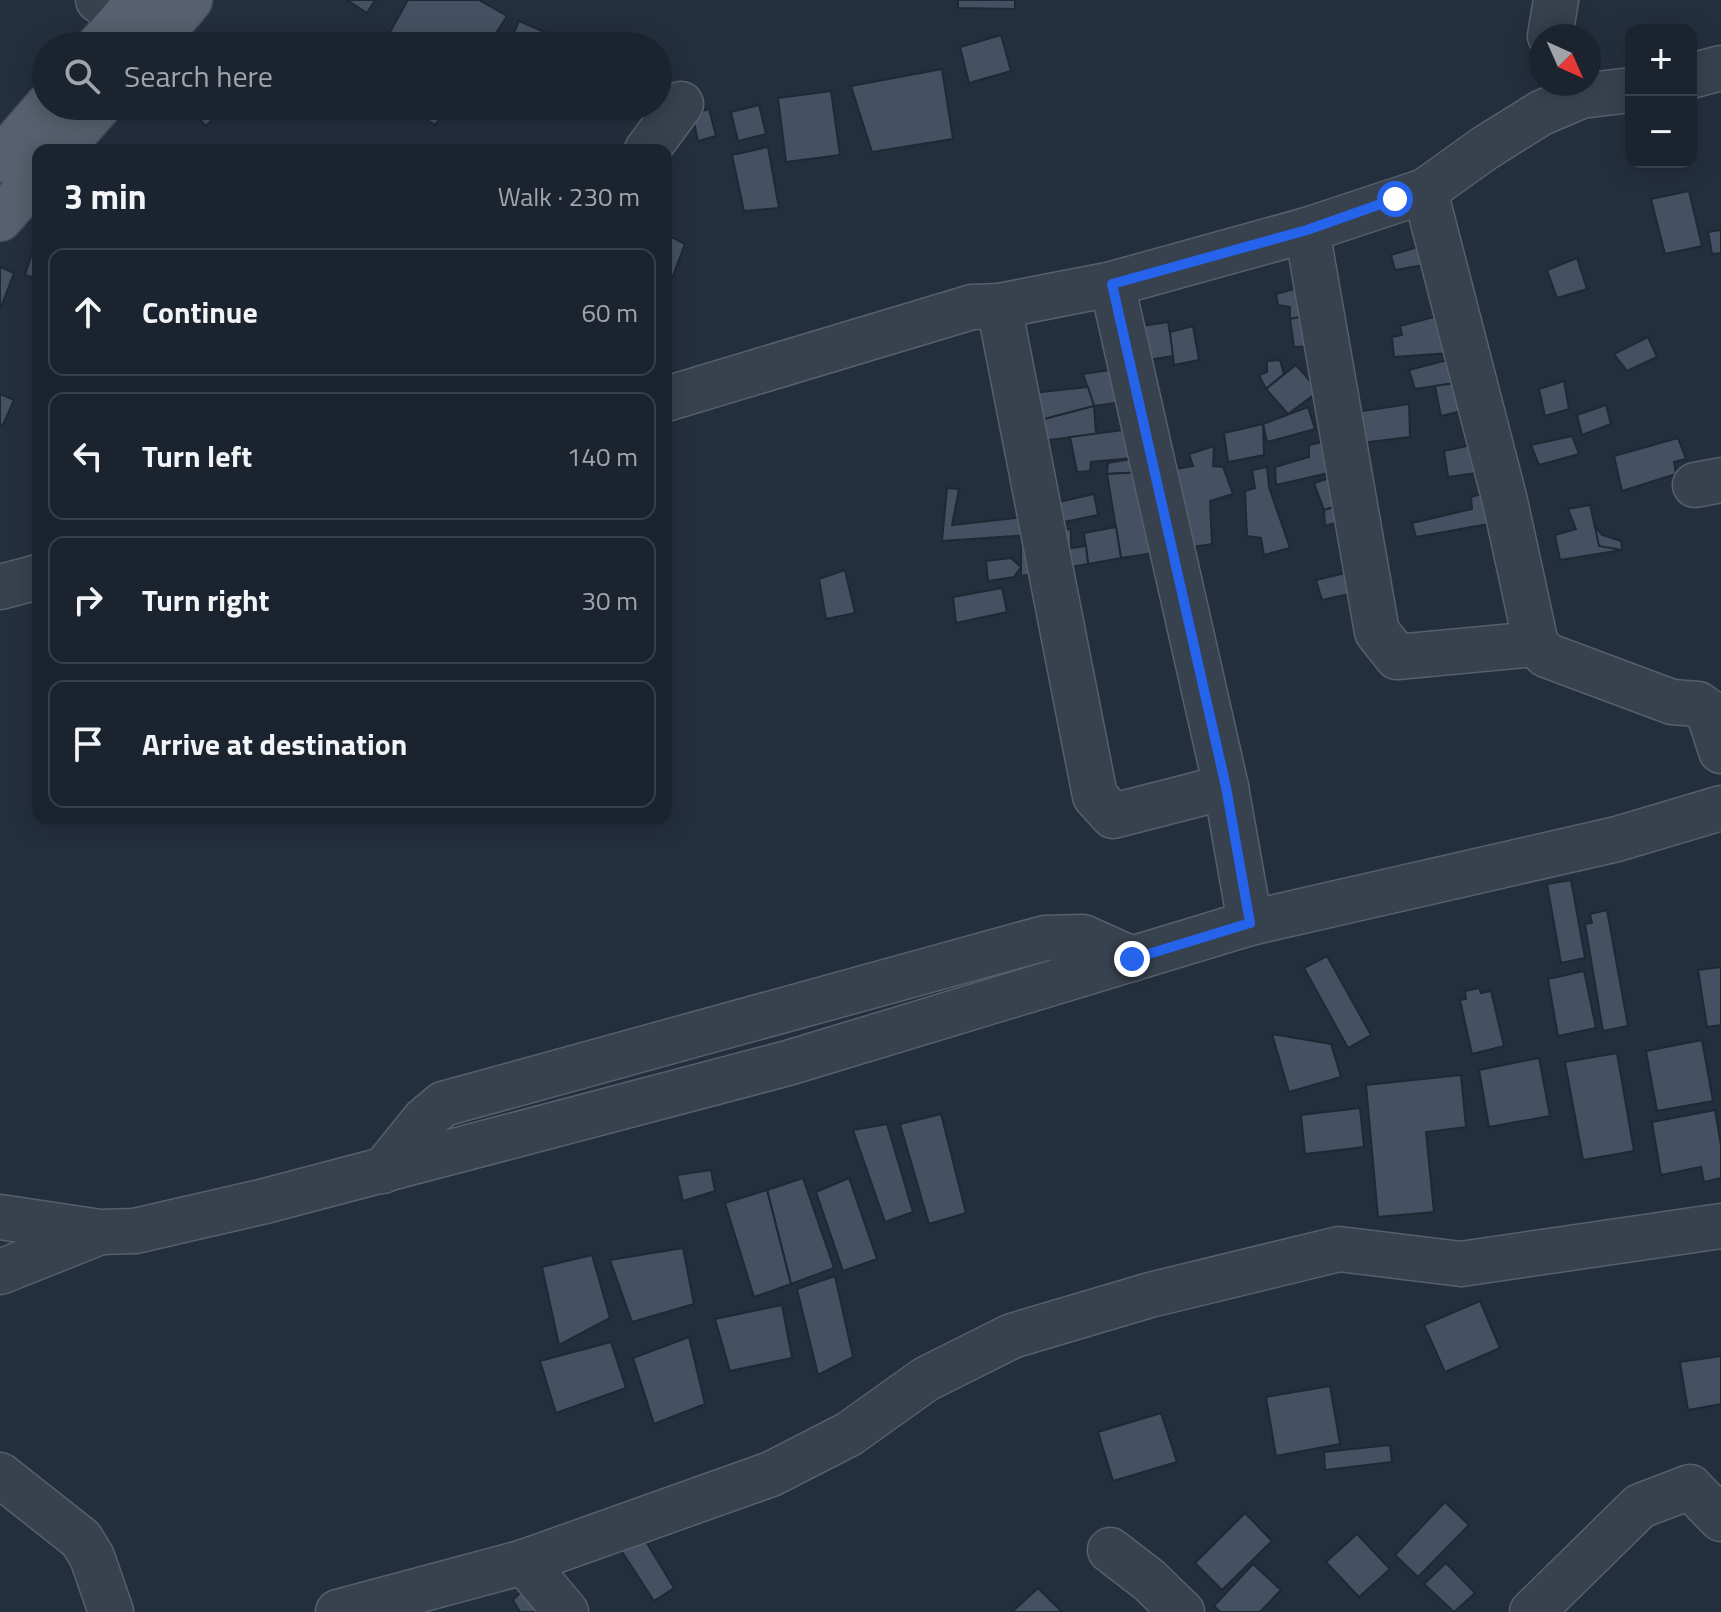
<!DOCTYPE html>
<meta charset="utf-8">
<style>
body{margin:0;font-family:"Titillium Web",sans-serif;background:#242b36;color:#f1f3f6}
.controls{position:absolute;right:24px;top:24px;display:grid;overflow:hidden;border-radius:16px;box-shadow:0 4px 20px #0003}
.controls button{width:72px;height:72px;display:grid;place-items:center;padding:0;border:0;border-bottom:2px solid #39404a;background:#1b232e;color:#f1f3f6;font:40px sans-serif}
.compass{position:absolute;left:1529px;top:24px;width:72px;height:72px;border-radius:50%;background:#1b232e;box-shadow:0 4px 20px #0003;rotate:135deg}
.stop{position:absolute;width:24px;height:24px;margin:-18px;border:6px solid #2563eb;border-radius:50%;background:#fff}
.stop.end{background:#2563eb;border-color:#fff;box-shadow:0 2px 8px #0008}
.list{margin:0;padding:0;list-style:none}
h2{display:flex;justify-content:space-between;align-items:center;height:104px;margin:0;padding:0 32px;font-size:34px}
h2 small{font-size:26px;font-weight:400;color:#a0a4aa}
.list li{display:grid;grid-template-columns:52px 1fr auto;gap:24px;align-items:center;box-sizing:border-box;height:128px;margin:0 16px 16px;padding:0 16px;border:2px solid #39404a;border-radius:16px}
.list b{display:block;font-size:30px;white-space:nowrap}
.list em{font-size:26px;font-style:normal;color:#a0a4aa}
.icon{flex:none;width:44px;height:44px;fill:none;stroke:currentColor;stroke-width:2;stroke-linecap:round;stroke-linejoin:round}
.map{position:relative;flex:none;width:1721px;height:1612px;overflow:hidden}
.search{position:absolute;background:#1b232e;box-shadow:0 4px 20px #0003;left:32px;top:32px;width:640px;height:88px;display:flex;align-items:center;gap:20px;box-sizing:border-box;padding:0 28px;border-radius:44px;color:#a0a4aa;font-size:30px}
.panel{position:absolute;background:#1b232e;box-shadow:0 4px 20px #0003;left:32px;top:144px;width:640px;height:680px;border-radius:16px}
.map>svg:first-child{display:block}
.building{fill:#455162;stroke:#1f2835;stroke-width:2}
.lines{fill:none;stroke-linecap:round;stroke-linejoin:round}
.minor-casing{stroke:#565f6c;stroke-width:47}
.major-casing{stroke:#414a57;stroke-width:47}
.minor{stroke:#38414e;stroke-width:44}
.major{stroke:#56606e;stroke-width:44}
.route{stroke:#2563eb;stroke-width:10}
</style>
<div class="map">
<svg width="1721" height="1612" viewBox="0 0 1721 1612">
<rect width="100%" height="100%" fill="#242f3e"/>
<g class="building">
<path d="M347,0H375L367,13Z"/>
<path d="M408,0H479L507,16L488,46H382Z"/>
<path d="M958,0H1015V9L958,8Z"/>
<path d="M519,21L577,46H508Z"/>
<path d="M1001,35L1011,71L969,83L960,47Z"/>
<path d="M942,69L953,139L872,152L851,86Z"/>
<path d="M831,91L840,155L786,162L778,98Z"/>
<path d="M759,105L766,134L738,141L731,112Z"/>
<path d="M186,106H220L223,108L206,126Z"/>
<path d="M407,106H448L435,125Z"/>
<path d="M709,109L716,136L698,141L692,114Z"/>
<path d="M768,147L779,208L744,211L732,155Z"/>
<path d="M1689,191L1702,246L1665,254L1651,199Z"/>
<path d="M1721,230V253L1712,254L1708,232Z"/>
<path d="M666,234L685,244L671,281L666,279Z"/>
<path d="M36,240H38V279L25,275Z"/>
<path d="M1418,247L1424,265L1395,270L1391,255Z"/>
<path d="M1577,258L1587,289L1557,298L1547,270Z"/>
<path d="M0,267L14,273L0,310Z"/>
<path d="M1301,287L1310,315L1290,319V307L1278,305L1276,294Z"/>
<path d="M1445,314L1450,353L1394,357L1392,337L1402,335L1400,326Z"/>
<path d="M1310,315L1316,346L1294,347L1290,319Z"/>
<path d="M1168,322L1174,356L1147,360L1142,326Z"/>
<path d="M1193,326L1199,360L1174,365L1170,332Z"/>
<path d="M1648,337L1657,357L1627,371L1614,354Z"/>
<path d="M1455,358L1462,382L1415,389L1409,370Z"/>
<path d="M1280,360L1284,374L1266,389L1259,375L1267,372V361Z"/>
<path d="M1296,365L1319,391L1288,414L1266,389Z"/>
<path d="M1124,368L1131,401L1094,406L1083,374Z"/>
<path d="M1564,381L1569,409L1545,416L1539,389Z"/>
<path d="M1462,382L1466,410L1441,416L1435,386Z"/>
<path d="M1088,387L1094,406L1037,421L1032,393Z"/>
<path d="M0,394L14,400L3,425L0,424Z"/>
<path d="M1409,404L1410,437L1361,443L1356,412Z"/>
<path d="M1606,405L1611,424L1582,435L1577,415Z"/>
<path d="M1094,406L1096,434L1033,442L1029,423Z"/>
<path d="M1308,407L1315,429L1267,442L1263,424Z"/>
<path d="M1263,424L1264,455L1228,462L1224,433Z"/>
<path d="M1138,428L1143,457L1091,462L1090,471L1077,472L1070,437Z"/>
<path d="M1572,436L1579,454L1539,465L1531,445Z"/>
<path d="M1678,438L1686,459L1674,462L1676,474L1622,491L1614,456Z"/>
<path d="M1326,441L1333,472L1276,485L1275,467L1309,457V445Z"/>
<path d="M1485,442L1491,471L1448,477L1444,451Z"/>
<path d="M1214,446L1213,466L1223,467L1233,494L1210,501L1212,544L1180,549L1170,470L1193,466L1189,454Z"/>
<path d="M1143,457L1145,472L1107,474L1108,463Z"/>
<path d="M1267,467L1269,487L1290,548L1264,555L1261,538L1247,536L1245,491L1255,488L1252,470Z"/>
<path d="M1145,472L1161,552L1121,558L1107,474Z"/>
<path d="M1330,478L1337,506L1324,510L1314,483Z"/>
<path d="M947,488L959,489L952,525L1025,517L1031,535L942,541Z"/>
<path d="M1498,489L1505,521L1416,537L1412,523L1472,509L1471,497Z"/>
<path d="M1094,494L1098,515L1059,523L1054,503Z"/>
<path d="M1590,505L1595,527L1602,535L1621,541L1622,550L1560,560L1555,535L1576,529L1568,509Z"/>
<path d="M1337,506L1345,520L1325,526L1324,510Z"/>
<path d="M1116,527L1121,558L1088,564L1084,533Z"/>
<path d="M1595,527L1602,535L1621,541L1622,550L1599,546Z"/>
<path d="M1071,529V548L1086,546L1088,564L1055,570L1047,532Z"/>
<path d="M1040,545L1043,573L1021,576V548Z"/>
<path d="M1011,558L1021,567L1014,577L988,581L986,561Z"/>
<path d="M845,570L855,613L826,619L819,579Z"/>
<path d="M1354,571L1358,592L1322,600L1316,580Z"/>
<path d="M1002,588L1007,612L956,623L953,597Z"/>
<path d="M1571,880L1585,958L1561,963L1547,884Z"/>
<path d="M1607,910L1628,1026L1603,1031L1585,924L1592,923L1590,914Z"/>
<path d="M1327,956L1371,1035L1348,1048L1304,968Z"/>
<path d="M1721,967V1025L1707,1027L1698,970Z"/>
<path d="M1584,971L1596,1028L1558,1036L1548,979Z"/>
<path d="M1479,988L1481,993L1491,991L1504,1046L1472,1054L1460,1000L1466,999L1465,991Z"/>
<path d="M1272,1034L1331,1044L1341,1077L1289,1092Z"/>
<path d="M1702,1040L1713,1101L1657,1111L1646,1051Z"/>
<path d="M1617,1053L1634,1151L1583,1160L1565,1062Z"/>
<path d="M1539,1058L1550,1116L1489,1127L1479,1070Z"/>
<path d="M1461,1075L1466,1127L1426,1132L1434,1212L1378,1217L1366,1085Z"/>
<path d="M1360,1108L1364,1147L1305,1154L1301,1115Z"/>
<path d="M1715,1110L1721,1145V1178L1704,1182L1701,1167L1661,1175L1652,1122Z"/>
<path d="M941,1114L966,1213L929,1224L900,1124Z"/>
<path d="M887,1124L913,1212L885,1222L853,1130Z"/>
<path d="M711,1170L715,1191L683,1201L677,1175Z"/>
<path d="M803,1178L834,1268L791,1284L767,1190Z"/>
<path d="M849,1178L877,1259L843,1271L816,1192Z"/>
<path d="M767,1190L791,1284L754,1297L725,1203Z"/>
<path d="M683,1248L694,1304L632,1322L610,1260Z"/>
<path d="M592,1255L610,1318L559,1345L542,1267Z"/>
<path d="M835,1276L853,1357L818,1375L797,1289Z"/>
<path d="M1480,1301L1500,1348L1445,1372L1424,1325Z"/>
<path d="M782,1305L792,1358L730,1371L715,1319Z"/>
<path d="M689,1337L705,1404L654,1424L633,1358Z"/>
<path d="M611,1342L626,1388L556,1413L540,1361Z"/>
<path d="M1721,1356V1404L1688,1410L1680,1362Z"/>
<path d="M1330,1386L1340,1444L1276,1456L1266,1397Z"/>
<path d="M1161,1413L1177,1462L1113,1481L1098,1432Z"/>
<path d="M1390,1445L1392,1462L1325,1470L1324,1452Z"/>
<path d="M1445,1502L1469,1525L1418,1577L1395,1555Z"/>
<path d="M1245,1513L1272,1541L1222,1590L1195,1563Z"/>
<path d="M1357,1534L1390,1569L1359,1597L1326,1562Z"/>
<path d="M642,1535L674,1588L654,1601L619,1547Z"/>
<path d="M1446,1563L1475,1593L1454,1612L1424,1584Z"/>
<path d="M1253,1564L1281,1590L1260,1612H1220L1214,1606Z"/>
<path d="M531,1582L553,1612H520L513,1600Z"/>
<path d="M1038,1588L1062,1612H1012Z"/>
</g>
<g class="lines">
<g class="minor-casing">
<g id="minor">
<path d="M98,0L123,18"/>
<path d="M1550,36L1556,0"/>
<path d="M1691,76L1721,68"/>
<path d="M647,150L681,104"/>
<path d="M1425,191L1505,501L1536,644L1546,655L1672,702L1698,704L1708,711L1721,751"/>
<path d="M1307,230L1377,632L1397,657L1536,644"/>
<path d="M1112,284L1226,787L1250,923"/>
<path d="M999,306L1095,796L1113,816L1226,787"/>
<path d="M666,399L972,307L999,306L1112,284L1307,230L1425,191L1485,148L1541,113L1581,96L1631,90"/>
<path d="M1695,485L1721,480"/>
<path d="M0,587L38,577"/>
<path d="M383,1171L424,1120L443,1104L1045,938L1083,937L1132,959"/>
<path d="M0,1217L100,1232L135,1231L265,1201L788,1063L1250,923L1617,839L1721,808"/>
<path d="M0,1272L98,1233"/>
<path d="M0,1475L81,1539L92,1557L111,1612"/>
<path d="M1110,1550L1149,1580L1182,1612"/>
<path d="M524,1562L566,1612"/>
<path d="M338,1612L524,1562L771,1474L849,1434L926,1379L1012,1336L1150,1295L1339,1249L1461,1264L1721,1226"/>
<path d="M1532,1612L1640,1506L1690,1487L1721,1519"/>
</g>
</g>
<g class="major-casing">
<g id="major">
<path d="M99,46L139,0"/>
<path d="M151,46L190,0"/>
<path d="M60,150L99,106"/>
<path d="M0,160L47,106"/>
<path d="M0,219L38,176"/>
</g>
</g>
<use href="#minor" class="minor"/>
<use href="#major" class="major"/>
</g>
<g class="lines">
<path class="route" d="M1132,959L1250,923L1226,787L1112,284L1307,230L1395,199"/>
</g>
</svg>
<div class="controls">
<button>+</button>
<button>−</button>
</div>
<svg class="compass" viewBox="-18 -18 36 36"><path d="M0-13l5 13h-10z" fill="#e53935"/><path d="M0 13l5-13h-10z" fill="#a0a4aa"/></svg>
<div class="stop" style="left:1395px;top:199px"></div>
<div class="stop end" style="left:1132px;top:959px"></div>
<div class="search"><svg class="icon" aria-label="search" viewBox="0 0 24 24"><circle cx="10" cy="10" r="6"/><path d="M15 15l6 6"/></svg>Search here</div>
<section class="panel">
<h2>3 min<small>Walk · 230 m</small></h2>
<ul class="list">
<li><svg class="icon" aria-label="ahead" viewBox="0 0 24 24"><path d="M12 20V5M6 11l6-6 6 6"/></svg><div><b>Continue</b></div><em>60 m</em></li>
<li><svg class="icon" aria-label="left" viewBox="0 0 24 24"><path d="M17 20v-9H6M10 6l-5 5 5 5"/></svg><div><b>Turn left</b></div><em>140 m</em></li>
<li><svg class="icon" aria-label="right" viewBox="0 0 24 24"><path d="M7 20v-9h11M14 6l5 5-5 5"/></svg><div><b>Turn right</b></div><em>30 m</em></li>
<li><svg class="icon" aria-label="arrive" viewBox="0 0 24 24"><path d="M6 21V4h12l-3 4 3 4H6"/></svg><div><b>Arrive at destination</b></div></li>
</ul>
</section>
</div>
